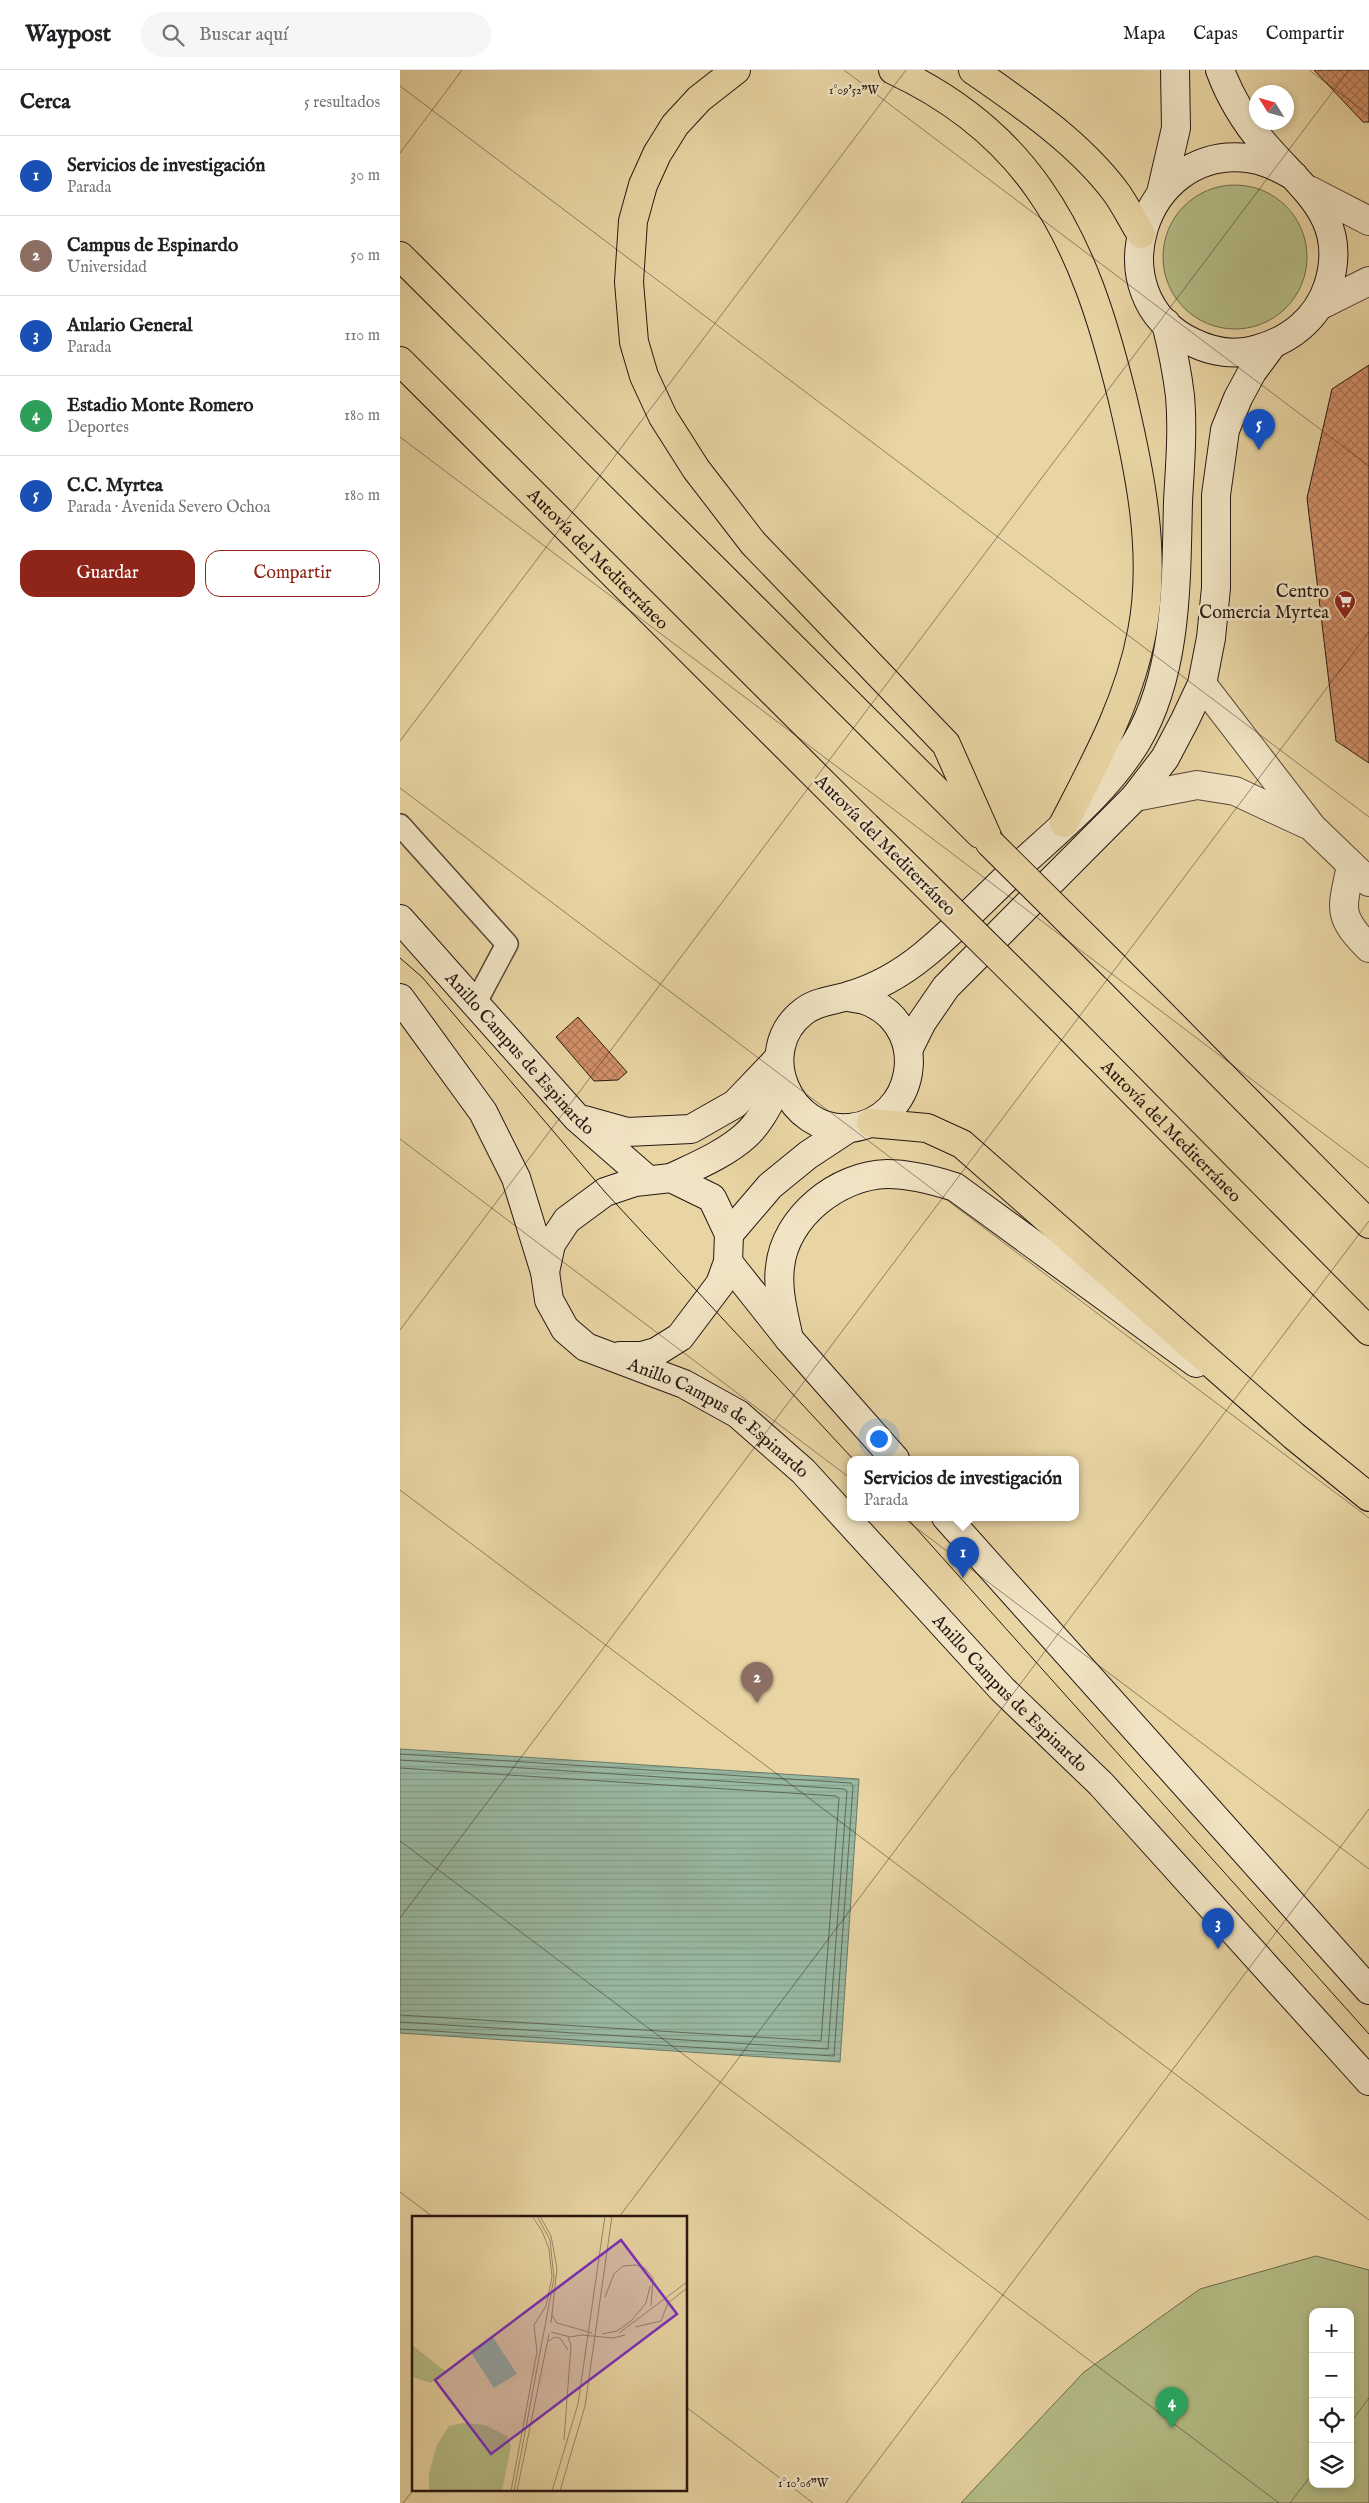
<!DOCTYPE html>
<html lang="es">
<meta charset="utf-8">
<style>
body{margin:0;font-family:"IM FELL English",serif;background:#f6f6f6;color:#202124}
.controls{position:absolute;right:15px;bottom:15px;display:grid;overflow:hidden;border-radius:10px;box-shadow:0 2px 8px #0003}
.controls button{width:45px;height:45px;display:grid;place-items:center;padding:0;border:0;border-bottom:1px solid #e0e0e0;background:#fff;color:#202124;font:25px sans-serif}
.compass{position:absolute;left:849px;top:15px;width:45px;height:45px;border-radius:50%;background:#fff;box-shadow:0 2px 8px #0003;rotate:307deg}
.you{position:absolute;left:478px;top:1368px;width:18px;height:18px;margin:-12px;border:4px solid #fff;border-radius:50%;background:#1a73e8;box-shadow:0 0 0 8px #1a73e833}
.badge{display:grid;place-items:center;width:32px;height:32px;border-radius:50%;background:#8f2418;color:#fff;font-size:16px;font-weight:700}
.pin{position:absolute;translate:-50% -41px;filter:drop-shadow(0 1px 2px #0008)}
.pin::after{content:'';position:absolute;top:26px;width:18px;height:15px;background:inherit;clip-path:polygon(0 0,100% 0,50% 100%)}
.popup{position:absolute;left:447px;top:1386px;width:232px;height:65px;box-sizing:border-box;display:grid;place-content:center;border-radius:10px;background:#fff;filter:drop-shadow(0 1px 4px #0005);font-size:16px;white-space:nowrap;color:#757577}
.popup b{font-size:19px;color:#202124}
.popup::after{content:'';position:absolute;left:50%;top:100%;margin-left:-10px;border:10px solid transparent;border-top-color:#fff}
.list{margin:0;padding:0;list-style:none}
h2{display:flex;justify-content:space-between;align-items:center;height:65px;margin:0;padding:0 20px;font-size:21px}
h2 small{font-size:16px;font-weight:400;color:#757577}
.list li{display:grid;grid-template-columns:32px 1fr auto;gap:15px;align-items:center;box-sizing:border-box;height:80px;padding:0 20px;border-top:1px solid #e0e0e0}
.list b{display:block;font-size:19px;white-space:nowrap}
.list p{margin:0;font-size:16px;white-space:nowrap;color:#757577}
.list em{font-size:16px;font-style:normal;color:#757577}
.actions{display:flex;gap:10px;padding:15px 20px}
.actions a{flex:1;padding:11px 0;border:1px solid #8f2418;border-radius:15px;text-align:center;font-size:18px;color:#8f2418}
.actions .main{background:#8f2418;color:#fff}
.icon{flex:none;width:28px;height:28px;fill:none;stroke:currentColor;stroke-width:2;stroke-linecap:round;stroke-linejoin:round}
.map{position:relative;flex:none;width:969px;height:2433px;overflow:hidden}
header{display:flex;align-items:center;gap:30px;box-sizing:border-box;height:70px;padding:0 25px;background:#fff;border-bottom:1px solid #e0e0e0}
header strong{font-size:24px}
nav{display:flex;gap:28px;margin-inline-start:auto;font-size:18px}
.search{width:350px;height:45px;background:#f6f6f6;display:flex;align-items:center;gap:12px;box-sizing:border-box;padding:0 18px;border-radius:28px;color:#757577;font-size:19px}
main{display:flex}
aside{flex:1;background:#fff}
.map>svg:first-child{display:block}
.grass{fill:#b5bd87;stroke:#6e6a4c;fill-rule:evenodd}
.water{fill:url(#water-rules);stroke:#6b7868}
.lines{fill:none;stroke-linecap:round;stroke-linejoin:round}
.shore{stroke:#60685a;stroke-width:1}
.building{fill:url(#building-cross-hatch);stroke:#261712}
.service-casing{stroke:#574636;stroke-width:24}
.minor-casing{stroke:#574636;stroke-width:30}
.secondary-casing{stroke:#261712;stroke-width:30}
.motorway-casing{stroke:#261712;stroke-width:30}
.service{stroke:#f1e4c4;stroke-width:21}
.minor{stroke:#f1e4c4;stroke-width:28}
.secondary{stroke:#f1e4c4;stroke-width:28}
.motorway{stroke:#e9d5a4;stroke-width:28}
.tram{stroke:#261712;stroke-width:1}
.motorway-bridge-casing{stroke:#261712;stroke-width:30;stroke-linecap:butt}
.motorway-bridge{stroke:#e9d5a4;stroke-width:28}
.ticks{fill:none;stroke:#261712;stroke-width:1;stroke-opacity:0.45}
.labels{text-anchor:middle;stroke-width:5;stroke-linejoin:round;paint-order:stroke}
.street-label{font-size:18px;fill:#261712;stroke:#f1e4c4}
.poi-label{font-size:18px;fill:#261712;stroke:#f1e4c4;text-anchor:end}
.inset-road{fill:none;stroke:#9b896a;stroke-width:1}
.view{fill:#7b2cbf;fill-opacity:0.15;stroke:#7b2cbf;stroke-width:2.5}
.inset-edge{fill:none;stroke:#261712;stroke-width:2.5}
.ticks-label{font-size:12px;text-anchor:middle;fill:#261712;stroke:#f1e4c4;stroke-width:5;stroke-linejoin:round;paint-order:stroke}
</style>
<header>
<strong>Waypost</strong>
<div class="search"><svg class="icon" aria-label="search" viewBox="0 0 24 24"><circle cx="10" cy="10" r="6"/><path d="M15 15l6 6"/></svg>Buscar aquí</div>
<nav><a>Mapa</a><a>Capas</a><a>Compartir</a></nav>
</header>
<main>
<aside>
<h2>Cerca<small>5 resultados</small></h2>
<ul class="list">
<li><span class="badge" style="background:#1a4fb4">1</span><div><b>Servicios de investigación</b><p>Parada</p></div><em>30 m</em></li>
<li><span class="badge" style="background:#8d6e63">2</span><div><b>Campus de Espinardo</b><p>Universidad</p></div><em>50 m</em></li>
<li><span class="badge" style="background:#1a4fb4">3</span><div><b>Aulario General</b><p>Parada</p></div><em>110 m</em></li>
<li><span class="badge" style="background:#2e9e5b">4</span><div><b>Estadio Monte Romero</b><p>Deportes</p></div><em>180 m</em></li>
<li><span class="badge" style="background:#1a4fb4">5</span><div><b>C.C. Myrtea</b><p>Parada · Avenida Severo Ochoa</p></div><em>180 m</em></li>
</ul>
<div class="actions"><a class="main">Guardar</a><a>Compartir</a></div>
</aside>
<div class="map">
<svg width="969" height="2433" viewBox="0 0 969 2433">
<defs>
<pattern id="water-rules" width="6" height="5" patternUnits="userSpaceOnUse" patternTransform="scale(1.25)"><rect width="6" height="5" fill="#99b9a2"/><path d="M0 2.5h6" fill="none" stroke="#849e8a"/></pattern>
<pattern id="building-cross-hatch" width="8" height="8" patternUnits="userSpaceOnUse" patternTransform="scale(1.25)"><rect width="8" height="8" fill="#d39069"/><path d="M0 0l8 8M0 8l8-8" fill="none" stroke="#ab7555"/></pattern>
</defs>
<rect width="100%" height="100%" fill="#e9d5a4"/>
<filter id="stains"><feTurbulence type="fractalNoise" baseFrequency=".004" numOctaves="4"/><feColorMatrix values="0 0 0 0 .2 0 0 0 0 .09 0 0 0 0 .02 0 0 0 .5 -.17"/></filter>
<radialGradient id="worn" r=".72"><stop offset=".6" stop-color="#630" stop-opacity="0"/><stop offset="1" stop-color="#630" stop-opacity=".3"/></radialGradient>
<g class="grass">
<circle cx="835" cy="187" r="72"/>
<path d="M916,2186L969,2200V2433H561L684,2302L800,2219ZM913,2242H950V2414H913Z"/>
</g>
<path class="water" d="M0,1679L459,1709L440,1992L0,1963Z"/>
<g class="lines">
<g class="shore">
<path d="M0,1684L451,1713L453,1716L434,1986L0,1959"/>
<path d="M0,1690L444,1719L447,1721L428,1979L0,1952"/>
<path d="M0,1698L436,1726L439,1728L421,1971L0,1945"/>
</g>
</g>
<g class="building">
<path d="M914,0H969V52H963Z"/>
<path d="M969,295V693L936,671L907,428L932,319Z"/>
<path d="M178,947L227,1002L218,1010L194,1011L156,967Z"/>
</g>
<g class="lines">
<g class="service-casing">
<path id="service" d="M0,755L107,874L75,934"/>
</g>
<g class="minor-casing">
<g id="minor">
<path d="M909,120L969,151"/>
<path d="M919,236L969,211"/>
<path d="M802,614L912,757L969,812"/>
<path d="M735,727L797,715L835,721L906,754"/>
<path d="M951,795C943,838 935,844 969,878"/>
</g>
</g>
<g class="secondary-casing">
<g id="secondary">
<path d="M820,0C830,27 845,52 864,74C902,119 950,148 928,216C917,249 890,270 858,279C836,286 812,282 792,272C695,226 742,75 848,88C865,90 879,98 894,106"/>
<path d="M761,123L776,58L775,0"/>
<path id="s1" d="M0,849L177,1048L248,1110"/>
<path d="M448,927C455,928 465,929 472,933C531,961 516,1051 450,1058C389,1064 353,981 403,942C417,931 432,931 448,926C476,918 502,903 524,885C557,858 587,826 618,797C660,758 707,721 737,671C778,601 776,510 778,431C780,396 783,360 780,326C777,301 772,277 766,253"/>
<path id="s2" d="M0,928L83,1042L116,1108L145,1202L149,1230L165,1259L186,1277L284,1314L338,1344L403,1401L602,1619L701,1714L969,2011"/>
<path d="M509,978L522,952L546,917L735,727L765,688L785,650L802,614L811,568L816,518V425L825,360L838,328L852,302L872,275"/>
<path d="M184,1050L227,1062L291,1059L335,1034L379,988"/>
<path d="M271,1108C296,1096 325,1084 345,1066C361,1052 371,1029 381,1011"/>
<path d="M329,1164L370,1116L408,1085L449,1058"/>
<path d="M328,1192L389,1269L495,1389"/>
<path d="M145,1202L151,1174L167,1150L205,1122L235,1112L271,1108L312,1128L329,1164L328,1192L320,1214L280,1267L256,1282L242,1286H220"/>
<path d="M389,1269C384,1245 377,1221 380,1197C385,1147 438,1105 487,1104C511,1104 533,1110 555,1117L796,1293"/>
<path d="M546,1447L969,1920"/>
</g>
</g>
<g class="motorway-casing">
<g id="motorway">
<path d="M336,0L299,29L275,55L257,84L243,115L233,151L229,212L234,272L244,306L263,347L296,399L353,473L546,674L590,773"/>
<path d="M493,0C551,27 602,66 639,119C682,180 704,254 722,326C740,402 757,484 742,562C729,631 696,691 664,753"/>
<path d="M573,0C623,35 678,72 715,121C725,134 732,150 741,164"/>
<path d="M0,186L580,764"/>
<path id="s3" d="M0,291L466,756"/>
<path d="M715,897L969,1154"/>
<path id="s4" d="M662,950L969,1261"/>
<path d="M471,1053L527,1058L562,1074L894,1366L969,1427"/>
</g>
</g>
<use href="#service" class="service"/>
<use href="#minor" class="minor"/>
<use href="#secondary" class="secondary"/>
<use href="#motorway" class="motorway"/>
<g class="tram">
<path d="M0,888L22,907L205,1122L453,1389"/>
<path d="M506,1447L969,1964"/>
</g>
<g class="motorway-bridge-casing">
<g id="motorway-bridge">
<path d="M466,756L662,950"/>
<path d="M590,773L715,897"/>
</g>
</g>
<use href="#motorway-bridge" class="motorway-bridge"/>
</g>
<path class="ticks" d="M444,0L969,396M909,0L969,45M0,16L969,747M0,83L62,0M0,367L969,1098M0,671L506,0M0,718L969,1448M0,1069L969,1799M0,1260L949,0M0,1420L969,2150M0,1771L879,2433M0,1848L969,562M0,2122L33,2147M219,2147L969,1151M286,2337L413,2433M950,2353L969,2328M3,2433L14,2419M446,2433L969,1739M890,2433L913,2403"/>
<defs>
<g id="supermarket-pin" transform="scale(1.125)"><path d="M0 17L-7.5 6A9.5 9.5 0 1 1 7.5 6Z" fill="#8f2418" stroke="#f1e4c4"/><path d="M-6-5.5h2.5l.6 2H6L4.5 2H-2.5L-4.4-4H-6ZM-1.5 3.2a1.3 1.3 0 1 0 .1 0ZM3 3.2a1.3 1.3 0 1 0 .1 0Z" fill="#fff"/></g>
</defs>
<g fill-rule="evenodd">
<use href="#supermarket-pin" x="945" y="531"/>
</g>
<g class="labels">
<g class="street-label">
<text dy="6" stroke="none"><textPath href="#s3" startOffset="280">Autovía del Mediterráneo</textPath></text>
<text transform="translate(486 775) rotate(45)" y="6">Autovía del Mediterráneo</text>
<text dy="6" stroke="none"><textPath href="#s1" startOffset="180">Anillo Campus de Espinardo</textPath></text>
<text dy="6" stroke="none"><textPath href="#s4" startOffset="156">Autovía del Mediterráneo</textPath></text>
<text dy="6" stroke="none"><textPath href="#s2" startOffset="554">Anillo Campus de Espinardo</textPath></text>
<text dy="6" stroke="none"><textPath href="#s2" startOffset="959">Anillo Campus de Espinardo</textPath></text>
</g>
<g class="poi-label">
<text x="929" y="527">Centro<tspan x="929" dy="21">Comercia Myrtea</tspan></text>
</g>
</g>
<g transform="translate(12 2146)">
<rect width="275" height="275" fill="#e9d5a4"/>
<path d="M51,207L73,209L95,220L99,230L90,275H17V257L25,229L37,210Z" fill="#b5bd87"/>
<path d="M0,129L33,155L19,167L0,161Z" fill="#b5bd87"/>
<path d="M80,120L105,158L82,172L58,135Z" fill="#99b9a2"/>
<path class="inset-road" d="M128,0L139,20L145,52L139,107M193,81L202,58L211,50L224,49L233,52L241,62L239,90M139,98L145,107L180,117M223,111L249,105L256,87L275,72M139,116L158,121L170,119L201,122L213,119M207,117L275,66M190,118L205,115L219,105L234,87L238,70M135,126L143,121L148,122L156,134M152,224L159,129L156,121M99,275L125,136L122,109L134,90L140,61L137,33L130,15L120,0M102,275L142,62L138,24L125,0M105,275L137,118M140,275L166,188L193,0M148,275L173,190L200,0"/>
<path class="view" d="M209,24L265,98L79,238L23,164Z"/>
<rect width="275" height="275" class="inset-edge"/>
</g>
<g class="ticks-label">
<text x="454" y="24">1°09'52"W</text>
<text x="403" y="2417">1°10'06"W</text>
</g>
<rect width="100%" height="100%" filter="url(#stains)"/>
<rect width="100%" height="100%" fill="url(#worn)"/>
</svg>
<div class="controls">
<button>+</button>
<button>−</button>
<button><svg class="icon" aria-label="locate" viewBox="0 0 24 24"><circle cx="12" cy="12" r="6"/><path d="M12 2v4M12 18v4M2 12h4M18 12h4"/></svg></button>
<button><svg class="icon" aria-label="layers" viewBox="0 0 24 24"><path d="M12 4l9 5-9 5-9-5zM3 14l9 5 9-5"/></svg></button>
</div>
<svg class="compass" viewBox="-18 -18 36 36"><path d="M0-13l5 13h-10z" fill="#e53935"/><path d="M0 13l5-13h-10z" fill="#757577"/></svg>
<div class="you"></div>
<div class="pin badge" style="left:563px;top:1508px;background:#1a4fb4">1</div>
<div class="popup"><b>Servicios de investigación</b>Parada</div>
<div class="pin badge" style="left:357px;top:1633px;background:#8d6e63">2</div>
<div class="pin badge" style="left:818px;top:1879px;background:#1a4fb4">3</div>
<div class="pin badge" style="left:772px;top:2358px;background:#2e9e5b">4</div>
<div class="pin badge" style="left:859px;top:380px;background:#1a4fb4">5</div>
</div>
</main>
